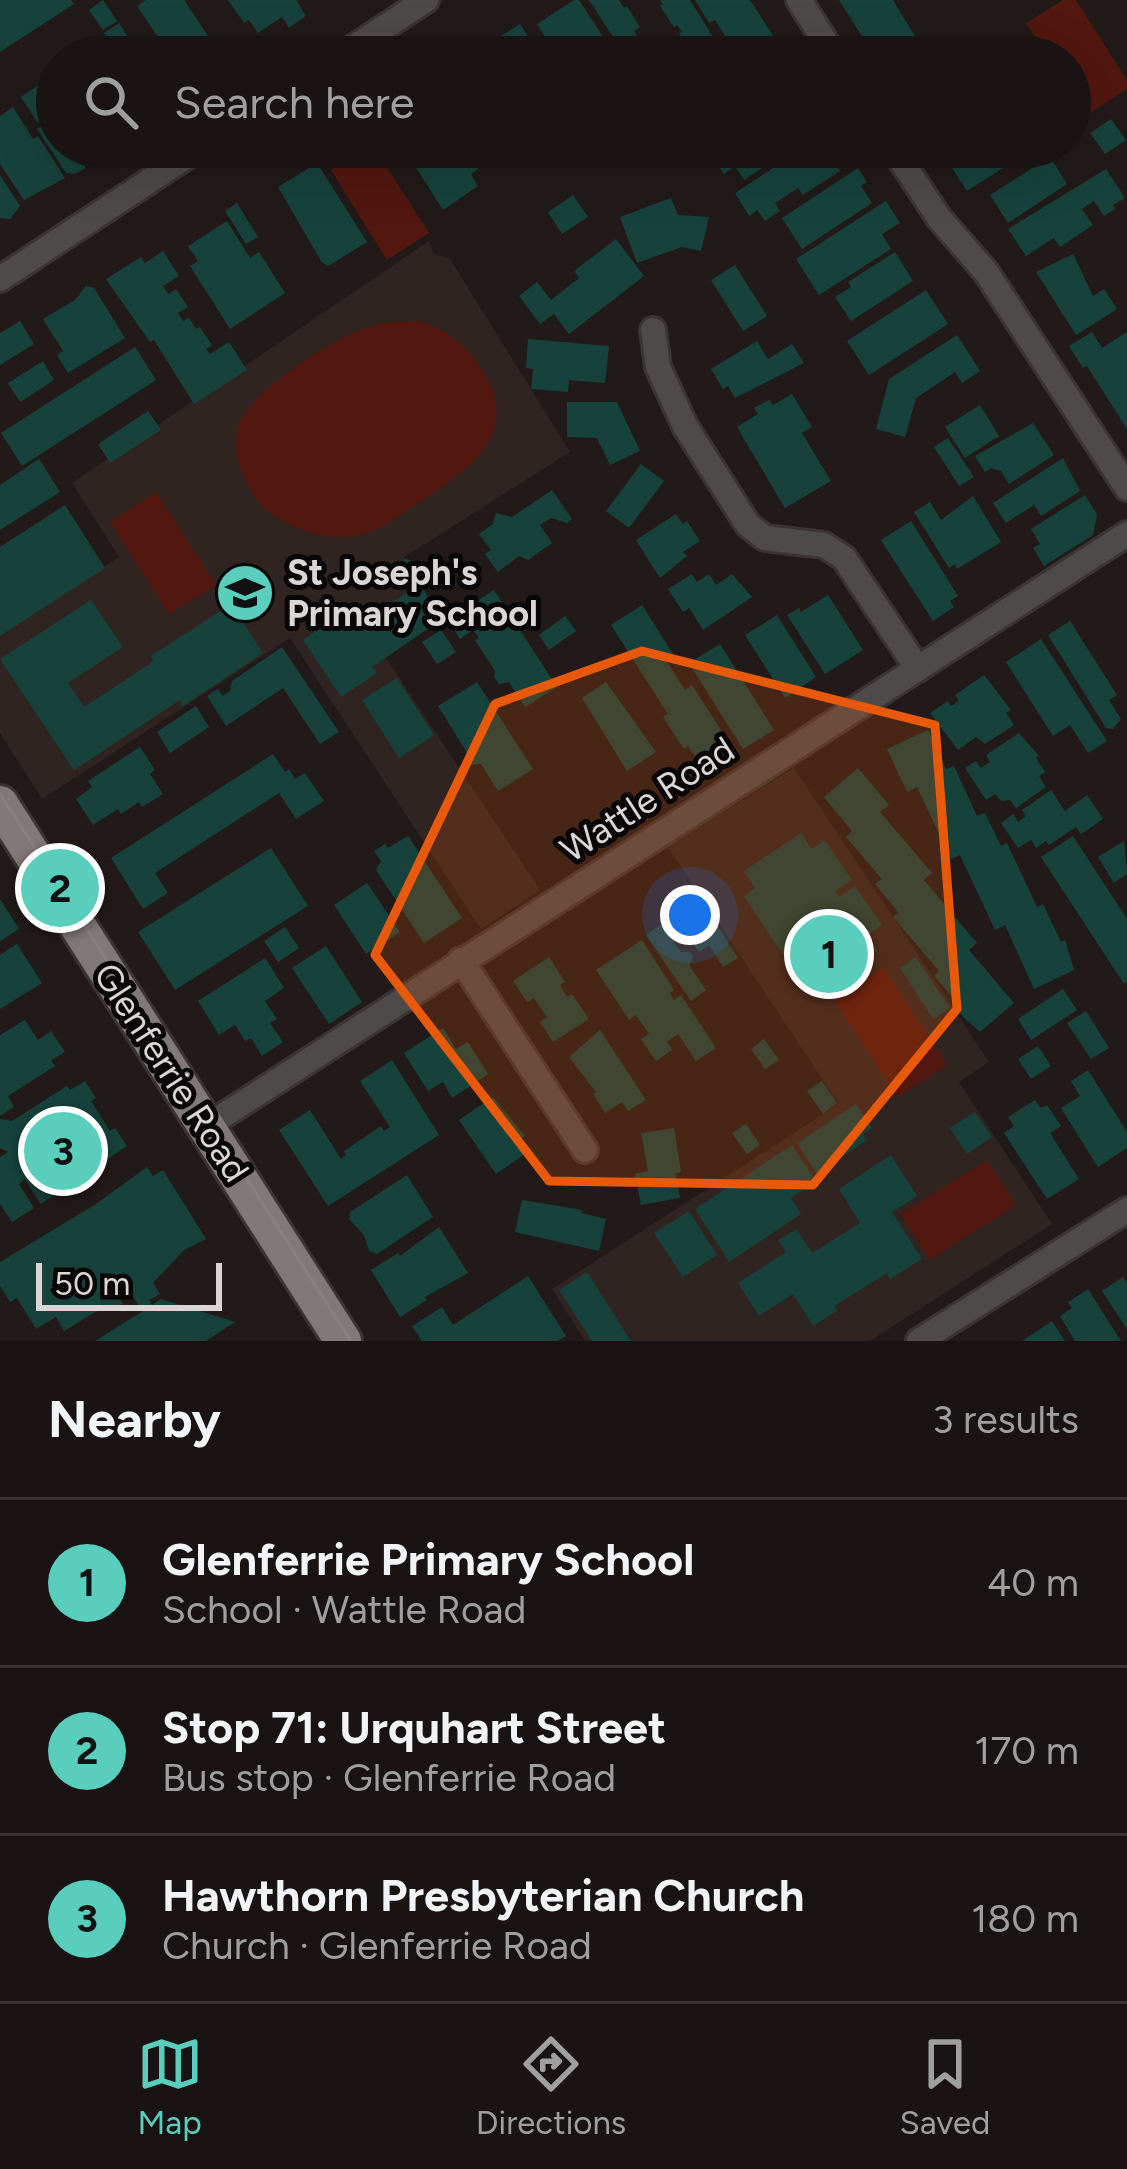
<!DOCTYPE html>
<meta charset="utf-8">
<style>
body{margin:0;font-family:Figtree,sans-serif;background:#262121;color:#f1f3f6}
.scale{position:absolute;left:36px;bottom:30px;width:186px;box-sizing:border-box;padding-left:12px;border:6px solid #dbd6d5;border-top:0;font-size:33px;line-height:42px;white-space:nowrap;color:#dbd6d5;-webkit-text-stroke:9px #080606;paint-order:stroke}
.you{position:absolute;left:690px;top:915px;width:42px;height:42px;margin:-30px;border:9px solid #fff;border-radius:50%;background:#1a73e8;box-shadow:0 0 0 18px #1a73e833}
.badge{display:grid;place-items:center;width:78px;height:78px;border-radius:50%;background:#5acebc;color:#111;font-size:39px;font-weight:700}
.pin{position:absolute;translate:-50% -50%;border:6px solid #fff;box-shadow:0 3px 12px #0006}
.list{margin:0;padding:0;list-style:none}
h2{display:flex;justify-content:space-between;align-items:center;height:156px;margin:0;padding:0 48px;font-size:51px}
h2 small{font-size:39px;font-weight:400;color:#9f9ea0}
.list li{display:grid;grid-template-columns:78px 1fr auto;gap:36px;align-items:center;box-sizing:border-box;height:168px;padding:0 48px;border-top:3px solid #373333}
.list b{display:block;font-size:45px;white-space:nowrap}
.list p{margin:0;font-size:39px;white-space:nowrap;color:#9f9ea0}
.list em{font-size:39px;font-style:normal;color:#9f9ea0}
.icon{flex:none;width:66px;height:66px;fill:none;stroke:currentColor;stroke-width:2;stroke-linecap:round;stroke-linejoin:round}
.map{position:relative;flex:none;width:1127px;height:1341px;overflow:hidden}
.search{position:absolute;background:#191413;box-shadow:0 12px 48px #0002;left:36px;right:36px;top:36px;height:132px;display:flex;align-items:center;gap:30px;box-sizing:border-box;padding:0 42px;border-radius:66px;color:#9f9ea0;font-size:45px}
.sheet{height:660px;background:#191413}
nav{display:flex;justify-content:space-around;align-items:center;box-sizing:border-box;height:168px;border-top:3px solid #373333;background:#191413;font-size:33px;color:#9f9ea0}
nav a{display:grid;justify-items:center;gap:6px}
nav .on{color:#5acebc}
.map>svg:first-child{display:block}
.built{fill:#302421}
.park{fill:#52170f}
.building{fill:#17423c}
.lines{fill:none;stroke-linecap:round;stroke-linejoin:round}
.minor-casing{stroke:#3b3433;stroke-width:30}
.primary-casing{stroke:#3b3433;stroke-width:42}
.minor{stroke:#4e4a4a;stroke-width:24}
.primary{stroke:#807977;stroke-width:36}
.tram{stroke:#878180;stroke-width:3}
.marked{fill:#e8590c;fill-opacity:0.2;stroke:#e8590c;stroke-width:9;stroke-linejoin:round}
.labels{text-anchor:middle;stroke-width:10;stroke-linejoin:round;paint-order:stroke}
.poi-label{font-size:36px;font-weight:bold;fill:#dbd6d5;stroke:#080606;text-anchor:start}
.street-label{font-size:36px;fill:#dbd6d5;stroke:#080606}
</style>
<div class="map">
<svg width="1127" height="1341" viewBox="0 0 1127 1341">
<rect width="100%" height="100%" fill="#211a19"/>
<g class="built">
<path d="M429,241L433,253L450,259L570,452L403,558L443,620L385,656L540,890L481,929L290,638L42,799L0,733V635L119,557L72,483Z"/>
<path d="M794,768L989,1062L959,1082L1052,1224L870,1341H585L552,1289L839,1104L668,847Z"/>
</g>
<g class="park">
<path d="M1063,0H1076L1127,80V89L1085,116L1070,92V57H1048L1026,23Z"/>
<path d="M366,147H374L429,233L387,260L331,170Z"/>
<path d="M420,321C449,331 465,344 482,370C523,431 471,468 424,499C405,512 383,529 360,535C339,540 317,536 297,528C271,518 251,499 242,472C236,456 234,444 238,427C248,392 332,339 366,328C384,322 401,321 420,321Z"/>
<path d="M156,492L216,585L169,614L110,522Z"/>
<path d="M883,967L947,1065L898,1097L834,1000Z"/>
<path d="M987,1160L1016,1205L930,1260L901,1214Z"/>
</g>
<g class="building">
<path d="M0,0H71L74,4L0,52Z"/>
<path d="M103,0L117,21L103,30L89,10Z"/>
<path d="M146,0H184L222,57H166L158,46L162,43L137,6Z"/>
<path d="M228,0H296L306,16L289,28L282,17L258,33L249,20L244,23Z"/>
<path d="M574,0H579L616,57H558L537,24Z"/>
<path d="M589,0H619L624,8L627,6L640,27L634,31L640,40L645,37L654,57H626Z"/>
<path d="M660,0H690L713,37L708,41L725,57H697L690,51L679,33L682,32L677,25L674,27L660,6L663,4Z"/>
<path d="M695,0H750L776,40L759,51L763,57H731L726,49L731,46L715,20L709,23Z"/>
<path d="M839,0H893L918,41L900,52L903,57H875Z"/>
<path d="M119,23L141,57H98L114,47L104,33Z"/>
<path d="M520,24L541,57H488L485,53L503,42L499,37Z"/>
<path d="M57,73V147H106L86,160L85,168L75,174L66,173L37,129L45,124L43,120L38,123L21,97Z"/>
<path d="M13,107L33,139L38,136L65,178L24,200L0,164V116Z"/>
<path d="M1111,119L1126,140L1105,154L1090,133Z"/>
<path d="M403,147H454L457,152L463,148L478,169L471,174L478,186L443,210Z"/>
<path d="M469,147H532L534,151L509,167L500,153L480,165Z"/>
<path d="M725,147H793L780,155L777,150L761,160L765,166L744,180L735,166L724,174L712,155Z"/>
<path d="M805,147H825L840,171L803,195L798,188L775,203L780,211L765,221L757,210L749,216L735,193Z"/>
<path d="M968,147H1036L967,191L947,160Z"/>
<path d="M1050,157L1067,184L1008,223L990,195Z"/>
<path d="M317,163L367,242L328,266L321,261L278,187Z"/>
<path d="M858,168L867,182L861,186L872,203L802,249L782,218Z"/>
<path d="M1106,169L1125,198L1113,205L1115,209L1104,216L1094,201L1082,209L1093,225L1060,247L1054,238L1026,256L1008,229Z"/>
<path d="M0,175L20,206L10,219L0,218Z"/>
<path d="M573,195L588,217L562,234L548,212Z"/>
<path d="M671,198L678,215L709,217L701,251L682,247L637,263L620,217Z"/>
<path d="M886,201L900,223L882,234L891,249L819,295L796,259Z"/>
<path d="M237,203L258,237L246,244L225,211Z"/>
<path d="M227,221L250,258L259,252L285,293L230,329L190,266L198,261L188,246Z"/>
<path d="M616,239L644,276L569,334L554,314L540,324L519,296L537,282L551,300L579,278L574,271Z"/>
<path d="M163,251L179,276L163,286L168,294L176,289L188,307L178,313L183,321L189,318L196,329L200,327L212,345L206,349L210,354L229,342L247,370L194,404L154,340L150,342L106,279L141,257L145,263Z"/>
<path d="M895,252L913,281L851,321L835,297L851,287L848,282Z"/>
<path d="M1073,254L1093,296L1104,289L1117,309L1076,335L1036,272Z"/>
<path d="M735,265L767,316L743,331L711,280Z"/>
<path d="M86,286L94,288L125,338L68,373L57,355L63,351L43,319L75,300Z"/>
<path d="M926,290L948,324L869,375L847,341Z"/>
<path d="M20,321L34,344L0,365V333Z"/>
<path d="M1092,332L1102,348L1127,332V429L1087,366L1083,368L1069,346Z"/>
<path d="M957,335L980,371L962,383L955,372L916,398L905,437L876,429L889,379Z"/>
<path d="M528,339L609,346L605,383L569,380L568,392L531,389L533,369L526,368Z"/>
<path d="M757,341L768,359L792,344L804,363L735,398L728,386L723,389L711,369Z"/>
<path d="M135,347L156,380L22,466L1,433Z"/>
<path d="M43,361L54,380L20,402L8,383Z"/>
<path d="M792,394L812,427L802,433L831,481L785,508L737,427L758,414L754,408L769,400L773,405Z"/>
<path d="M567,402H617L640,451L610,465L597,438L567,437Z"/>
<path d="M980,405L999,436L965,458L945,427Z"/>
<path d="M148,411L161,430L110,463L98,444Z"/>
<path d="M1033,423L1054,455L1009,484L1001,471L991,468L985,472L975,456Z"/>
<path d="M948,438L974,477L959,486L934,447Z"/>
<path d="M1063,458L1080,491L1041,516L1034,505L1006,523L993,503Z"/>
<path d="M39,459L60,492L0,530V485Z"/>
<path d="M641,464L664,481L629,528L606,511Z"/>
<path d="M552,490L572,519L567,523L551,518L540,525L552,543L528,560L519,556L498,572L485,554L491,550L479,534L493,524L496,513L512,517Z"/>
<path d="M1085,495L1097,515L1093,535L1044,566L1033,548L1040,544L1031,529Z"/>
<path d="M973,496L1001,542L957,569L955,564L949,568L914,512L930,502L941,520Z"/>
<path d="M65,505L105,568L0,636V547Z"/>
<path d="M676,514L683,524L687,521L700,541L683,552L687,556L660,578L636,540Z"/>
<path d="M911,521L958,596L950,601L954,607L933,621L881,540Z"/>
<path d="M402,558L442,568L420,584Z"/>
<path d="M692,574L697,582L709,574L716,585L732,574L752,597L703,630L689,608L683,612L668,589Z"/>
<path d="M420,584L431,602L426,608L436,623L372,667L377,673L341,697L303,640L360,601L370,617Z"/>
<path d="M494,590L557,687L525,707L509,682L499,684L494,677L495,671L475,640L479,638L473,630L460,639L448,620Z"/>
<path d="M828,595L863,650L825,674L787,615L799,608L801,612Z"/>
<path d="M91,600L123,647L68,683L84,707L154,661L151,656L231,604L263,653L183,706L180,700L74,770L0,659Z"/>
<path d="M642,605L673,654L665,659L685,690L692,685L728,741L698,761L688,746L684,749L663,717L668,714L611,625Z"/>
<path d="M777,615L816,677L785,698L745,635Z"/>
<path d="M565,616L576,631L549,650L539,635Z"/>
<path d="M1070,621L1117,695L1109,700L1121,719L1113,729L1106,728L1048,635Z"/>
<path d="M441,630L456,652L437,664L422,642Z"/>
<path d="M1041,639L1107,741L1088,753L1070,725L1053,736L1006,662Z"/>
<path d="M720,644L774,730L743,749L689,663Z"/>
<path d="M282,647L339,732L320,744L283,688L226,726L207,696L218,689L223,696L230,691L232,681Z"/>
<path d="M984,675L1011,710L1006,713L1014,725L985,744L976,737L958,750L930,713L948,701L951,706L959,701L955,695Z"/>
<path d="M397,678L434,735L399,758L362,700Z"/>
<path d="M477,682L533,769L498,791L481,764L470,765L466,751L438,706Z"/>
<path d="M606,682L656,752L627,771L582,698Z"/>
<path d="M196,706L209,727L170,753L157,732Z"/>
<path d="M928,730L946,769L954,766L977,816L985,813L1001,846L1007,843L1037,907L1043,904L1061,942L1065,940L1074,970L1034,989L1005,925L995,930L960,855L951,859L917,787L907,792L887,749Z"/>
<path d="M1019,733L1039,756L1036,758L1045,772L1039,776L1046,787L1016,808L1010,800L1001,801L995,794L986,800L965,768L976,761L981,768L990,762L986,755Z"/>
<path d="M140,747L155,770L150,774L163,794L142,807L139,802L121,814L118,809L93,825L76,799L92,787L88,781Z"/>
<path d="M273,754L285,772L289,769L295,779L305,773L324,801L296,819L279,793L155,873L168,893L143,909L111,858Z"/>
<path d="M858,768L889,805L880,812L932,873L924,880L977,943L969,950L1014,1003L980,1032L957,1011L961,1007L934,976L939,971L893,917L899,913L875,884L882,879L846,837L852,831L824,797Z"/>
<path d="M1051,790L1065,811L1087,795L1103,819L1081,834L1076,827L1049,845L1046,841L1036,848L1031,840L1018,848L1001,823L1013,814L1018,822L1026,816L1022,810Z"/>
<path d="M801,833L812,849L825,840L852,880L835,891L839,897L855,886L882,925L867,935L877,950L816,991L799,966L793,970L744,896L755,888L744,871Z"/>
<path d="M408,836L462,918L424,943L376,870L381,861L374,851L385,844L388,848Z"/>
<path d="M1073,836L1127,919V981L1124,984L1041,857Z"/>
<path d="M1124,841L1127,874L1114,883L1098,857Z"/>
<path d="M271,848L308,906L175,990L138,932Z"/>
<path d="M367,883L400,932L366,954L334,905Z"/>
<path d="M0,899L19,929L0,941Z"/>
<path d="M701,900L738,958L723,967L709,945L699,952L675,916L678,909Z"/>
<path d="M662,924L681,952H690L693,958L689,965L706,990L691,1001L646,935Z"/>
<path d="M285,927L299,948L278,962L264,941Z"/>
<path d="M642,940L674,990L670,993L674,1000L681,995L716,1048L696,1061L678,1034L667,1042L672,1050L656,1061L641,1039L649,1034L636,1015L629,1020L596,970Z"/>
<path d="M17,944L42,983L0,1009V955Z"/>
<path d="M326,946L362,1002L329,1024L292,968Z"/>
<path d="M549,957L565,982L560,985L567,997L572,994L589,1019L553,1042L540,1022L547,1017L534,998L527,1002L513,981Z"/>
<path d="M916,957L950,1008L933,1019L900,968Z"/>
<path d="M265,958L284,988L265,1001L277,1019L270,1023L283,1042L262,1056L251,1038L245,1041L235,1025L219,1035L198,1001Z"/>
<path d="M1063,989L1077,1010L1031,1040L1018,1019Z"/>
<path d="M1086,1011L1109,1048L1091,1059L1067,1023Z"/>
<path d="M25,1020L38,1040L51,1031L65,1052L51,1060L55,1066L8,1096L14,1107L0,1116V1035Z"/>
<path d="M443,1028L456,1049L468,1042L488,1074L452,1098L443,1082L428,1091L404,1053Z"/>
<path d="M600,1030L646,1100L628,1111L622,1102L605,1113L593,1094L596,1092L569,1057Z"/>
<path d="M764,1039L779,1060L765,1069L751,1049Z"/>
<path d="M1038,1046L1051,1066L1031,1079L1018,1059Z"/>
<path d="M392,1060L439,1135L328,1206L279,1130L310,1110L341,1159L346,1155L344,1151L381,1126L384,1131L390,1127L360,1081Z"/>
<path d="M1088,1070L1127,1132V1148L1098,1167L1061,1108L1080,1096L1071,1081Z"/>
<path d="M85,1081L96,1098L91,1101L110,1131L115,1128L127,1146L41,1204L25,1180L19,1184L34,1208L12,1222L0,1204V1157L8,1152L0,1148V1119L12,1121L67,1086L70,1090Z"/>
<path d="M822,1081L837,1103L823,1114L807,1091Z"/>
<path d="M493,1097L525,1136L521,1139L529,1151L496,1174L459,1120Z"/>
<path d="M1035,1100L1041,1108L1047,1105L1061,1126L1050,1133L1079,1179L1047,1199L1004,1133L1014,1126L1008,1117Z"/>
<path d="M856,1104L872,1128L863,1135L867,1140L817,1174L797,1143Z"/>
<path d="M975,1112L992,1137L967,1154L950,1128Z"/>
<path d="M746,1124L760,1145L747,1154L732,1133Z"/>
<path d="M674,1128L681,1172L676,1173L680,1198L641,1205L635,1174L648,1171L641,1133Z"/>
<path d="M792,1145L816,1181L791,1198L801,1214L729,1262L695,1209Z"/>
<path d="M891,1155L917,1196L892,1212L922,1259L890,1279L887,1273L834,1306L837,1311L813,1326L793,1294L759,1316L738,1283L786,1252L778,1240L797,1229L812,1253L860,1223L839,1189Z"/>
<path d="M147,1167L153,1176L163,1170L206,1239L184,1250L153,1283L160,1294L149,1300L152,1305L161,1299L235,1322L206,1341H95L143,1311L126,1287L116,1293L123,1304L95,1312L64,1331L56,1317L36,1329L17,1298L10,1302L0,1286V1262L96,1204Z"/>
<path d="M407,1175L433,1217L377,1254L369,1251L364,1235L349,1219L350,1212Z"/>
<path d="M522,1200L582,1210L581,1213L606,1219L599,1251L515,1232Z"/>
<path d="M689,1211L717,1255L683,1277L654,1233Z"/>
<path d="M439,1227L468,1273L425,1297L427,1300L400,1317L371,1270L398,1253L400,1256Z"/>
<path d="M587,1272L631,1341H592L559,1290Z"/>
<path d="M528,1276L566,1336L557,1341H422L412,1326L442,1307L453,1325Z"/>
<path d="M1123,1277L1127,1283V1329L1102,1291Z"/>
<path d="M1088,1289L1121,1341H1075L1060,1316L1072,1308L1068,1302Z"/>
<path d="M1052,1321L1065,1341H1022Z"/>
</g>
<g class="lines">
<g class="minor-casing">
<g id="minor">
<path d="M799,0L835,57"/>
<path d="M339,57L426,0"/>
<path d="M892,147L939,218L986,272L1127,488"/>
<path d="M0,279L201,147"/>
<path d="M653,330L658,367L685,426L748,525L765,538L824,545L844,558L918,669"/>
<path d="M461,960L585,1150"/>
<path d="M207,1126L1127,534"/>
<path d="M919,1341L1127,1210"/>
</g>
</g>
<g class="primary-casing">
<path id="primary" d="M0,804L343,1341"/>
</g>
<use href="#minor" class="minor"/>
<use href="#primary" class="primary"/>
<path class="tram" d="M0,794L351,1341"/>
</g>
<path class="marked" d="M642,651L935,725L957,1009L813,1185L549,1181L375,955L495,704Z"/>
<defs>
<g id="school-disc" transform="scale(3)"><circle r="9.5" fill="#5acebc" stroke="#080606"/><path d="M0-5L7-2L0 1L-7-2ZM-4 1L0 2.5L4 1V4Q0 6-4 4Z" fill="#111"/></g>
</defs>
<g fill-rule="evenodd">
<use href="#school-disc" x="245" y="593"/>
</g>
<g class="labels">
<g class="poi-label">
<text x="287" y="585">St Joseph's<tspan x="287" dy="41">Primary School</tspan></text>
</g>
<g class="street-label">
<text transform="translate(647 799) rotate(-33)" y="13">Wattle Road</text>
<text transform="translate(172 1072) rotate(57)" y="13">Glenferrie Road</text>
</g>
</g>
</svg>
<div class="scale">50 m</div>
<div class="you"></div>
<div class="pin badge" style="left:829px;top:954px">1</div>
<div class="pin badge" style="left:60px;top:888px">2</div>
<div class="pin badge" style="left:63px;top:1151px">3</div>
<div class="search"><svg class="icon" aria-label="search" viewBox="0 0 24 24"><circle cx="10" cy="10" r="6"/><path d="M15 15l6 6"/></svg>Search here</div>
</div>
<section class="sheet">
<h2>Nearby<small>3 results</small></h2>
<ul class="list">
<li><span class="badge">1</span><div><b>Glenferrie Primary School</b><p>School · Wattle Road</p></div><em>40 m</em></li>
<li><span class="badge">2</span><div><b>Stop 71: Urquhart Street</b><p>Bus stop · Glenferrie Road</p></div><em>170 m</em></li>
<li><span class="badge">3</span><div><b>Hawthorn Presbyterian Church</b><p>Church · Glenferrie Road</p></div><em>180 m</em></li>
</ul>
</section>
<nav>
<a class="on"><svg class="icon" aria-label="map" viewBox="0 0 24 24"><path d="M3 6l6-2 6 2 6-2v14l-6 2-6-2-6 2zM9 4v14M15 6v14"/></svg>Map</a>
<a><svg class="icon" aria-label="directions" viewBox="0 0 24 24"><path d="M12 3l9 9-9 9-9-9zM9 14v-3h6M13 9l2 2-2 2"/></svg>Directions</a>
<a><svg class="icon" aria-label="saved" viewBox="0 0 24 24"><path d="M7 4h10v16l-5-4-5 4z"/></svg>Saved</a>
</nav>
